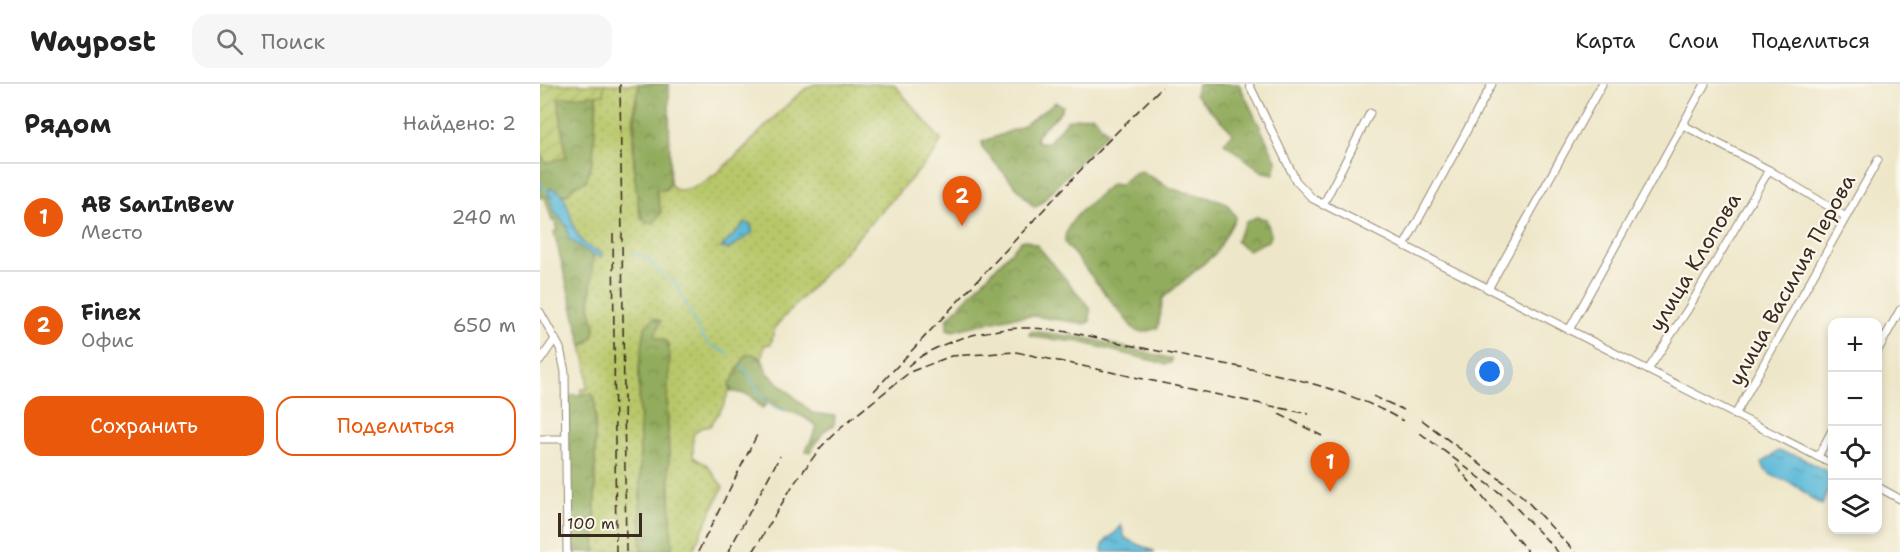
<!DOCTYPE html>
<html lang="ru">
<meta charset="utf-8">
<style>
body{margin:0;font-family:"Shantell Sans",sans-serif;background:#f6f6f6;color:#222}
.controls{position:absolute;right:18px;bottom:18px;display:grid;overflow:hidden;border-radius:12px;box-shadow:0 3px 9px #0003}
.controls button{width:54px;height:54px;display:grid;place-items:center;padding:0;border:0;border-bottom:2px solid #e0e0e0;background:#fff;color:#222;font:30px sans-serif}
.scale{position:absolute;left:18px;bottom:15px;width:84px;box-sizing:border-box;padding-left:6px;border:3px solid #3b2a1e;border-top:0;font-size:16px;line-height:21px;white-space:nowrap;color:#3b2a1e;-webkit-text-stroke:4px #fbf7ec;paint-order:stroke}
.you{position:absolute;left:950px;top:288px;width:21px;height:21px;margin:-15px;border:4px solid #fff;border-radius:50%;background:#1a73e8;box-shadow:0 0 0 9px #1a73e833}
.badge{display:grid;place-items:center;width:39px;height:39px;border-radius:50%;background:#ea580c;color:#fff;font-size:20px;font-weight:700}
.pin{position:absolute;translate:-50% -50px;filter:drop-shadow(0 2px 3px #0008)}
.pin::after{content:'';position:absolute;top:32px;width:21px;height:18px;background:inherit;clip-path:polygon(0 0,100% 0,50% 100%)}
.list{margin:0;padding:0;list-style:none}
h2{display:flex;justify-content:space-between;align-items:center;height:78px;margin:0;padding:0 24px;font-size:26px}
h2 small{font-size:20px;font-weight:400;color:#767676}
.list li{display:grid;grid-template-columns:39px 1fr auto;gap:18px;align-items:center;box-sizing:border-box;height:108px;padding:0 24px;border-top:2px solid #e0e0e0}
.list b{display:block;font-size:22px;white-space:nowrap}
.list p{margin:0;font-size:20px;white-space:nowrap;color:#767676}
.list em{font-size:20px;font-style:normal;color:#767676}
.actions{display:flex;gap:12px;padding:18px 24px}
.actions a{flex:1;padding:14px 0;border:2px solid #ea580c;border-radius:18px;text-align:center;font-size:21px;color:#ea580c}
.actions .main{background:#ea580c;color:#fff}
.icon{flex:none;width:33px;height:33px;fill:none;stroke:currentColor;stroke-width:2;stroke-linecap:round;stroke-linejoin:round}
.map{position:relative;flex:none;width:1360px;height:468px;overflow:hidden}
header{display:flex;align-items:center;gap:36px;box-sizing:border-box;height:84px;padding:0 30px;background:#fff;border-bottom:2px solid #e0e0e0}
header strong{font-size:28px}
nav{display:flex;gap:33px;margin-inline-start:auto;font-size:21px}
.search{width:420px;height:54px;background:#f6f6f6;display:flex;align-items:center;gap:15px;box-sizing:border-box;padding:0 21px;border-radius:18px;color:#767676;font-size:22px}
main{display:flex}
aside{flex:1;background:#fff}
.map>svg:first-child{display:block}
.grass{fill:url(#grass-dots);stroke:#7a7844;stroke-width:1.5}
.forest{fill:url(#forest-crowns);stroke:#666b3e;stroke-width:1.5}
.garden{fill:url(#garden-furrows);stroke:#7a7844;stroke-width:1.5}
.water{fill:url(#water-ripples);stroke:#4a717b;stroke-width:1.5}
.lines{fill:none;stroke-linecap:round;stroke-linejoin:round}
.stream{stroke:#59b8d8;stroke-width:1.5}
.minor-casing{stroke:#948873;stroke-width:9}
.minor{stroke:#fff;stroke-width:7}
.rail{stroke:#3b2a1e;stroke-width:1.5;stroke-dasharray:9 4.5;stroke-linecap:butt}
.labels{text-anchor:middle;stroke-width:4.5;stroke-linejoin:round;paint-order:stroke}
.street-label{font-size:21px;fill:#3b2a1e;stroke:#fbf7ec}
</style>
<header>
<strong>Waypost</strong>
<div class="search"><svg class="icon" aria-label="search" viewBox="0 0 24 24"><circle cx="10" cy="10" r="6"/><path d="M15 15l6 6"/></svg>Поиск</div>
<nav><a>Карта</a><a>Слои</a><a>Поделиться</a></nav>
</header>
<main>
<aside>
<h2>Рядом<small>Найдено: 2</small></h2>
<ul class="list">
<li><span class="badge">1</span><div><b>AB SanInBew</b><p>Место</p></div><em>240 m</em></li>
<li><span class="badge">2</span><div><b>Finex</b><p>Офис</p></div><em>650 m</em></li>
</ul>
<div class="actions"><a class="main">Сохранить</a><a>Поделиться</a></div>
</aside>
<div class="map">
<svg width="1360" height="468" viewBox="0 0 1360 468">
<defs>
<pattern id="grass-dots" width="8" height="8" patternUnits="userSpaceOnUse" patternTransform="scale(1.5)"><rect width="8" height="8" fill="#b8c769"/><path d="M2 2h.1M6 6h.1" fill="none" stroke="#9fab5b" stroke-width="1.8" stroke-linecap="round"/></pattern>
<pattern id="forest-crowns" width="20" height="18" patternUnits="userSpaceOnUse" patternTransform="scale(1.5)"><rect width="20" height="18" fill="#92ac5d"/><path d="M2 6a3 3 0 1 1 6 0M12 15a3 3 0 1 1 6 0" fill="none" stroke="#788c4c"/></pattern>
<pattern id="garden-furrows" width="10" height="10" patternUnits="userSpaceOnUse" patternTransform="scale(1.5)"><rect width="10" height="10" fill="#b8c769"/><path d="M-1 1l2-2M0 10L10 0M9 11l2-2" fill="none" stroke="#9fab5b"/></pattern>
<pattern id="water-ripples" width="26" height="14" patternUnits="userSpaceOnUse" patternTransform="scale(1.5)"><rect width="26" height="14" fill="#59b8d8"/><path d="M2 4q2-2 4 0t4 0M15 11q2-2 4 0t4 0" fill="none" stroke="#4b96af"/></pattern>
</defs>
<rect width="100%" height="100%" fill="#fbf7ec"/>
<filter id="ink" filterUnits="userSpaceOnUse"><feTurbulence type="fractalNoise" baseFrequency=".0167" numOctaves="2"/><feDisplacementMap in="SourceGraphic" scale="12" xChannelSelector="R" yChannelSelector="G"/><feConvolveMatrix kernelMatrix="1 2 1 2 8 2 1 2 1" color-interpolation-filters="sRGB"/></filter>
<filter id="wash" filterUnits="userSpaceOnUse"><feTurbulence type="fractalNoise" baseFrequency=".008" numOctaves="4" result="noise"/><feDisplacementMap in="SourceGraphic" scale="24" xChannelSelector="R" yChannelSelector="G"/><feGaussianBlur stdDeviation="1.35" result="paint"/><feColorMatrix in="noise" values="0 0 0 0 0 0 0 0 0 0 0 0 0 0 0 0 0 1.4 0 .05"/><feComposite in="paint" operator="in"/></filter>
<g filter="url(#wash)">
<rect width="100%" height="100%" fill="#ede6c8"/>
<path class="grass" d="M64,0H99C88,41 94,90 100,132L106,139L121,129L116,106H125L130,99L134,105C173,117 241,13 275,0C285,0 340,0 354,0L401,56L395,69L235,243L231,260L224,261L222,275L218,272L197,285L184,321L170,342L160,344L153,351V373L167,381L183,403L152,468H132L127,317L129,262L106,250L99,285L101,468H55V314L52,310L41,311V305H47V283L42,262L49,258L55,244L50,221L53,172L37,159L11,104L32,103L46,97L53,75L57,10H64Z"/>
<g class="forest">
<path d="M99,0H129L130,99L125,106H116L121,129L114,139H106C90,121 93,25 99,0Z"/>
<path d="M658,0H699L737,78L734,90L723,88L684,59L693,49L655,10Z"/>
<path d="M57,10L53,75L46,97L32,103L30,108L24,111L11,104L8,108L15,128L26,141L29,155L53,171L50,221L55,244L53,253L42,262L14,148L18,146L15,136L12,137L5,113L0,114V69L4,76L26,73L18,13Z"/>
<path d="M516,18L523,22C518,37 501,40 496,55L499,59L509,58L527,36L552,31L567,48L499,121L494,123L442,64V58L481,43Z"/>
<path d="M601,87L632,105L679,116L687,120L696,133L676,169L623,214L618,244L605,248L596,247L592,243L525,159C522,137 556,115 571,100L580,101L594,89Z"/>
<path d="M716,133L726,135L731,150L728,157L708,166L696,157L706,138Z"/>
<path d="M486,156L497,161L550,224V237L545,240L494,232L471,233L412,247L407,245V235L481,157Z"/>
<path d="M114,234L121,237L114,252L126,257L130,270L127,317L132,468H101L99,285L105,243Z"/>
<path d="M491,247L547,254L632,275L631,279L625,280L540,258L500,254L489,251Z"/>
<path d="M213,270L222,275L227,288L272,329L295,332L294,341L285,346L270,368L266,367L277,343C261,326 240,329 226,315V321L222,324L209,311L191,307L189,302L206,271Z"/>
<path d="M52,310L55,314V468H31L28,314L33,311Z"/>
</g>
<path class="garden" d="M0,0H64V10L18,14L26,73L6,79L0,69Z"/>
<g class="water">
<path d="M11,104C38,108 22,162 62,168L61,173L53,171L29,155L26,141L15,128L8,108Z"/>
<path d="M205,139L210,140L213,148L189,165L181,164Z"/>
<path d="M1238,367L1258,372L1290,389V402L1282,421C1270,416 1265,407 1254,401C1242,393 1227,395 1222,379Z"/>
<path d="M581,441L585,454L615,468H562C561,454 577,452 581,441Z"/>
</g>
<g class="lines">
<g class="stream">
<path d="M0,98L8,108"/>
<path d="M92,169L108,174L122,190L136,200L162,253L172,262L188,269"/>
<path d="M202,282C216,297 221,325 246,327"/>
</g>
</g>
</g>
<g filter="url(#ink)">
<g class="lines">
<g class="minor-casing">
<g id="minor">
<path d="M709,0L756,97L773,115L1292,380"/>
<path d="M1143,41L1229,86L1306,133"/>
<path d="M783,121L830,29"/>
<path d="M864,162L952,0"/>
<path d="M948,205L1062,0"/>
<path d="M0,228L20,264L25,288L27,468"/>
<path d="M1029,246L1165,0"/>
<path d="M1338,266L1360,226"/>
<path d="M0,277L15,255"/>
<path d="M1108,286L1148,225L1229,86"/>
<path d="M1195,331L1338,76"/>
<path d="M0,355H25"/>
<path d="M1278,373L1292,346"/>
<path d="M1338,403L1360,415"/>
</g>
</g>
<use href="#minor" class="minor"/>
<g class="rail">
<path d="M80,0L86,468"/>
<path d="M73,150L76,468"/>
<path d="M368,282C398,256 449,244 488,244C532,245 575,259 618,267C702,285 788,293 863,337"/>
<path d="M334,307L565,60L622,3"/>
<path d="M833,312L864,326"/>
<path d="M739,330L782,352"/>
<path d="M882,336L982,412L1035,468"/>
<path d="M880,349L968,415L1018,468"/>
<path d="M916,381L988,468"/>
<path d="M158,468L218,349"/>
<path d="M188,468L240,372"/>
<path d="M213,468L253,401L281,363L301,343L370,288L411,272L476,268L769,330"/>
</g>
</g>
</g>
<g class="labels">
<g class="street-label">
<text transform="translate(1155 178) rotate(-59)" y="7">улица Клопова</text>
<text transform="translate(1252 196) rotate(-61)" y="7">улица Василия Перова</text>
</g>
</g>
</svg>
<div class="controls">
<button>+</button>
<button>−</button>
<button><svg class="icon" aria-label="locate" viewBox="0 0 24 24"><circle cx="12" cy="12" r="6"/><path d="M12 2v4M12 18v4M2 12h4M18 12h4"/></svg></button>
<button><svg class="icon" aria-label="layers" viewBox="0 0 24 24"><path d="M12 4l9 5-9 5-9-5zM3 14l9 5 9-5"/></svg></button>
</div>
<div class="scale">100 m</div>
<div class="you"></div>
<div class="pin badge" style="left:790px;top:408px">1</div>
<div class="pin badge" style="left:422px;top:142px">2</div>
</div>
</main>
